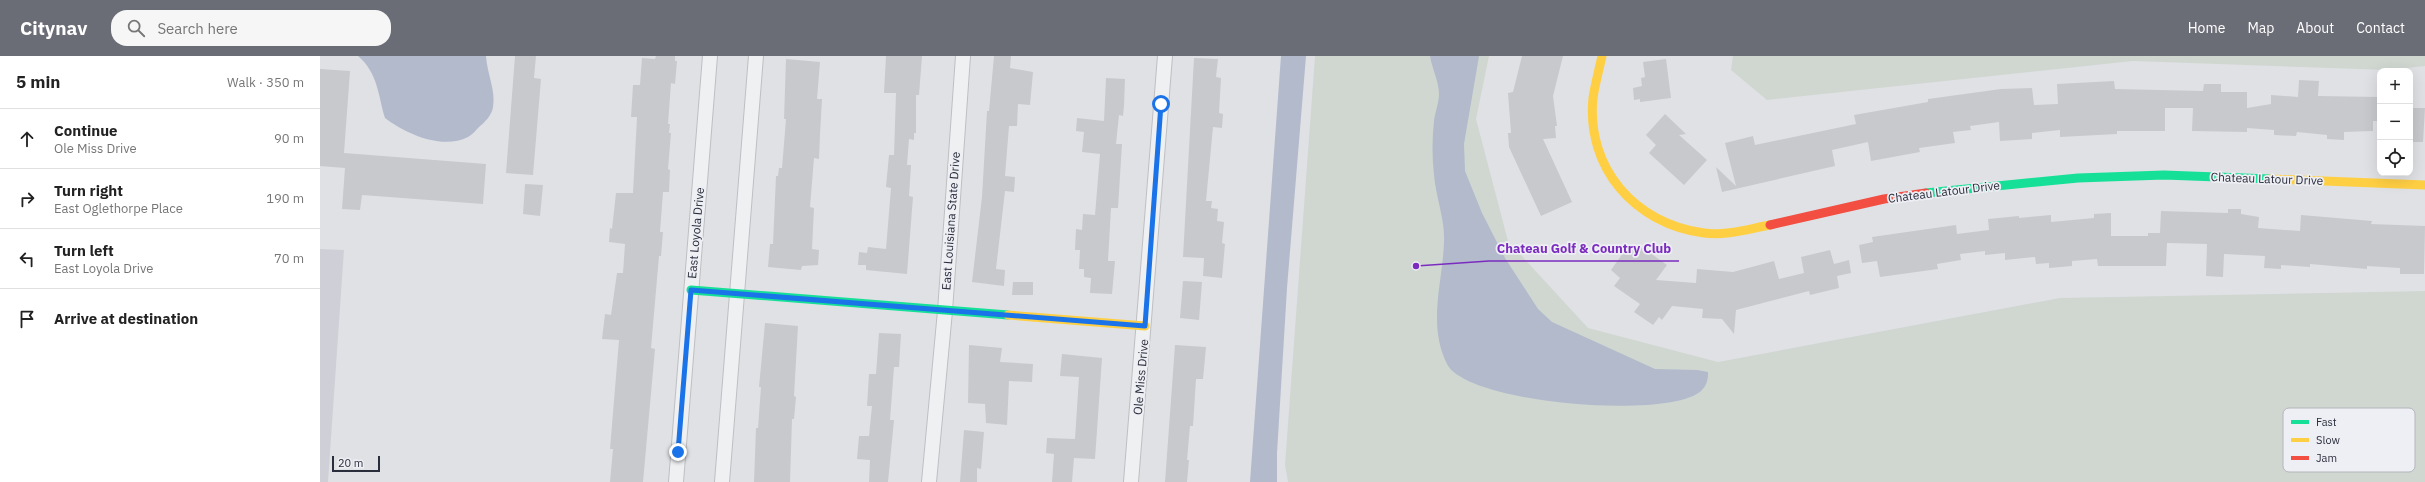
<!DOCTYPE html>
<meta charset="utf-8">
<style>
body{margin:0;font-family:"IBM Plex Sans",sans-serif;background:#f6f6f6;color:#222}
.controls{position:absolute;right:12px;top:12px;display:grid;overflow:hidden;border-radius:8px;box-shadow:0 4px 16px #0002}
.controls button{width:36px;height:36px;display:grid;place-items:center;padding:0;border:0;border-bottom:1px solid #e0e0e0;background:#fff;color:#222;font:20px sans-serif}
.scale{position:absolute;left:12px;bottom:10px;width:48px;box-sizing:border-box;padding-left:4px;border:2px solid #2a2d3b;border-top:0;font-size:11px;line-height:14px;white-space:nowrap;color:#2a2d3b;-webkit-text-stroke:3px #eeeff4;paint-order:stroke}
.stop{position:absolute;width:12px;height:12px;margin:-9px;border:3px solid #1a73e8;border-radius:50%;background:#fff}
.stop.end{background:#1a73e8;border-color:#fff;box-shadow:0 1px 4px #0008}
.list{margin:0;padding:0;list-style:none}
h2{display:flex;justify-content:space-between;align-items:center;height:52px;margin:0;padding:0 16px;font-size:17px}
h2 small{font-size:13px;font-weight:400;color:#767676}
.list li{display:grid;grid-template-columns:26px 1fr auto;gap:12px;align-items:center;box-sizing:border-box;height:60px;padding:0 16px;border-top:1px solid #e0e0e0}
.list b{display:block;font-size:15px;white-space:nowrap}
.list p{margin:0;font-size:13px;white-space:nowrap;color:#767676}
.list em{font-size:13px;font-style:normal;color:#767676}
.icon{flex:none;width:22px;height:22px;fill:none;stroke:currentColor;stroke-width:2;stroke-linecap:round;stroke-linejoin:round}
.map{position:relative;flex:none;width:2105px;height:426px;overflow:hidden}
header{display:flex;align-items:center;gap:24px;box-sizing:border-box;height:56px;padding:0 20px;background:#6a6c76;color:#fff}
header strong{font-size:19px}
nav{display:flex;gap:22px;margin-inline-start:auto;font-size:14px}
.search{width:280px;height:36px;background:#f6f6f6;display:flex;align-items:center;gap:10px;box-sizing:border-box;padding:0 14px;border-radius:16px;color:#767676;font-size:15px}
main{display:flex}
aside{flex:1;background:#fff}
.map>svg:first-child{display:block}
.built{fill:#cfd0d7}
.green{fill:#d0d7d1}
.water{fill:#b2bacc}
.building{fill:#c8c9cd}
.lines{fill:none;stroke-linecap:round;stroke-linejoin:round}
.street-casing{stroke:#bebfc3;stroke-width:16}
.street{stroke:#eff0f2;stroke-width:14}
.fast{stroke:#16e098;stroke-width:9}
.slow{stroke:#ffcf43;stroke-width:9}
.jam{stroke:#f24e42;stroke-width:9}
.route{stroke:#1a73e8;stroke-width:5}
.labels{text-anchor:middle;stroke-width:3.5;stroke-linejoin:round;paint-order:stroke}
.street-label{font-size:12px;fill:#2a2d3b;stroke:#eeeff4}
.key{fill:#eeeff4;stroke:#b3b5bc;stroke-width:1}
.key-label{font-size:11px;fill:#2a2d3b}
.leader{fill:none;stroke:#7b2cbf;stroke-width:1.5}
.callout-dot{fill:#7b2cbf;stroke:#eeeff4;stroke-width:1.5}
.callout-label{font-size:13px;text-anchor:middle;font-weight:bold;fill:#7b2cbf;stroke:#eeeff4;stroke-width:3.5;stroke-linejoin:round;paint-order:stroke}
</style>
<header>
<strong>Citynav</strong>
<div class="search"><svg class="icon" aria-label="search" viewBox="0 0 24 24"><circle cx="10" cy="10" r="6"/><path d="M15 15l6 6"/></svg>Search here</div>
<nav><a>Home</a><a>Map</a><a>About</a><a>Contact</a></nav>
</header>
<main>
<aside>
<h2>5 min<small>Walk · 350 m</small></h2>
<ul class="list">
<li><svg class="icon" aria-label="ahead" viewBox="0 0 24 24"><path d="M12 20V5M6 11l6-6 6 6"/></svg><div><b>Continue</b><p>Ole Miss Drive</p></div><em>90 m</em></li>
<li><svg class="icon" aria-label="right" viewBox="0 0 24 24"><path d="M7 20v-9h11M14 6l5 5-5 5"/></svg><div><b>Turn right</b><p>East Oglethorpe Place</p></div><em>190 m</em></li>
<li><svg class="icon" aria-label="left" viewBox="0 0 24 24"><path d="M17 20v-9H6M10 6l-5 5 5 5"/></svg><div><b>Turn left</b><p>East Loyola Drive</p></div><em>70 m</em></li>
<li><svg class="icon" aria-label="arrive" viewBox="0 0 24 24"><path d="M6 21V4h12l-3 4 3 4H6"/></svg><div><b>Arrive at destination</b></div></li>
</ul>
</aside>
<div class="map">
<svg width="2105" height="426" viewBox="0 0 2105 426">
<rect width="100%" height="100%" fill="#e0e1e5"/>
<path class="built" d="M0,193L24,194L8,426H0Z"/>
<g class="green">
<path d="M995,0H1169L1156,63L1188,185L1268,272L1398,306L1740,242L2105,235V426H968L965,409Z"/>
<path d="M1413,0H2105V10L2068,14L1813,5L1447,44L1411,14Z"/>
</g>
<g class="water">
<path d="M38,0H166C167,17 176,35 173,51C172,59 165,66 159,71C156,74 152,79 148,81C122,94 86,78 65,62C58,39 58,17 38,0Z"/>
<path d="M961,0H986L967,232L957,397V426H930Z"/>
<path d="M1110,0H1159L1144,88L1145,115L1162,157L1185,202L1218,253L1232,266L1335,313L1377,314L1388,316C1388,324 1387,329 1381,335C1349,364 1147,348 1127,308C1107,268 1123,226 1124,185C1125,163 1116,142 1114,119C1112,101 1112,83 1114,65C1115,56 1119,47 1119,38C1119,25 1112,13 1110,0Z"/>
</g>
<g class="building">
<path d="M195,0H216L214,22L221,23L213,119L186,117Z"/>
<path d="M336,0H355V5H357L355,28L351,27L348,68H350L349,77H351L348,113L350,114L349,136H343L340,176H343L341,200H339L331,292L335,293L323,426H290L293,393H290L299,284L282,283L285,258L291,259L297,217H303L305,188L289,186L290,172L292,173L296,137H313L317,61H311L313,29H320L322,2L335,3Z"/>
<path d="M566,0H602L599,39H596V77H594V84L589,83L587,109H591L589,140L593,141L587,218L546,214V209H538L539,196L547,197L548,191L566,193L571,132L566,131L569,99H574L576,37H564Z"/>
<path d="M674,0H691L690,12L713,16L710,49L698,48L697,70H689L685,120L695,121L694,136L685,135L676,213L685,214L684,230L652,226L662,141L667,55H669Z"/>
<path d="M1202,0H1243L1233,40L1237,70H1235L1236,82L1223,83L1252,146L1221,160L1189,91L1188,77H1191L1188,37L1193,36Z"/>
<path d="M874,2L898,3L896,21L901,22L899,57L903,58L902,72L893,71L886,145H892L891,152L898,153L897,165L904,166L902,187L905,188L902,222L883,220L884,202L863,201Z"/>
<path d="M466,3L500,6L497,43H502L500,79L499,103L494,102L490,151L494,152L492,193L499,194L498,209L482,210L481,214L448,211L450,188H453L456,120H458L459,112H462L466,63H464Z"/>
<path d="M1346,3L1351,42L1320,46V43L1314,44L1313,32L1322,30L1321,22L1325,21L1323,6Z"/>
<path d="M0,13L30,15L24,97L166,108L163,148L42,139L40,154L22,153L25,112L0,110Z"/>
<path d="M786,22L805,23L804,50L803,60L799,59L796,88H802L798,152H791L788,205H795L792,238L770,237L771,222L764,221V213H759L760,194H755L756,173L762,174L763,158L775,159L780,98L762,96L764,76L756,75L757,62L784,65Z"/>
<path d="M1979,24L1999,25L1998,40L2060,41L2059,65H2053V75L2024,76V84L2007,83V79L1977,76L1976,80L1954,79V74L1927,72V76L1872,75L1873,52H1845V75H1797V78L1740,81V74L1712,77V83L1680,85L1679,66L1650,70L1651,74L1633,76L1635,87L1599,92L1600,96L1551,105L1548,86L1512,94L1515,110L1402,136L1396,111L1416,130L1405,87L1433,80L1435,89L1536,68L1534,59L1608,46V43L1681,33L1712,32L1714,49L1738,48L1737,28L1794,25L1795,33L1883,35L1884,28H1901V36H1927V52L1951,48V39L1978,41Z"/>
<path d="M2090,52H2105L2103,86H2091Z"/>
<path d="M1345,58L1366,78L1359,79L1387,104L1364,129L1329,97L1336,89L1326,79Z"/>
<path d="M205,128L223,129L220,160L203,158Z"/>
<path d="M1908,153H1921V158L1939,161L1938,172L1980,175L1981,159L2052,165L2051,168L2105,170L2104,218H2080V212L2047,210V213L1990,208V211L1961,209V213L1944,212L1945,200L1904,198L1903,221L1886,220L1887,188L1847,187L1846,210H1778L1777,203L1752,205V210L1729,212V207L1716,208L1715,201L1685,204V197L1665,199V195L1640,198L1641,204L1617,208L1618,213L1560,221L1557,205L1542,207L1539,189L1553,186L1552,181L1636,169L1637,178L1669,174L1668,163L1699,160V162L1731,159V166L1774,162V158L1791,157V180H1828V177H1840L1841,155L1908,157Z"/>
<path d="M1308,190L1318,196L1322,191L1347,209L1336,224L1376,227L1377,213L1413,216L1454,205L1459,223L1484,217L1481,201L1510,194L1514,208L1529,204L1531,217L1517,220L1519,232L1490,239L1489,235L1416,254L1414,278L1402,263L1382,262L1383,253L1352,250L1342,264L1339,261L1333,269L1314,256L1320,248L1294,230L1300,222L1291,214Z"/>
<path d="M863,225L882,226L879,264L860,262Z"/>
<path d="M693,226H713V239H692Z"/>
<path d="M445,267L478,270L474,340L476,341L474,363H472L470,426H434L436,372H438L441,331H439Z"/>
<path d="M559,277L581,278L579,311H574L570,364H574L568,426H549L550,404L537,403L539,380H549L552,350H547L549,318H556Z"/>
<path d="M649,289L682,292L680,306L713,308L712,326L689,325L687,369L666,367L665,348L648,347Z"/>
<path d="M855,289L886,291L883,323H876L873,370H870L867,404H869L867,426H845Z"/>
<path d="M742,298L782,302L775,403L754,402L752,426H732L734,398L726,397L727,382L755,383L759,321L740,320Z"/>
<path d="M644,374L664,376L661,413L657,412V426H640Z"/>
</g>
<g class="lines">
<g class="street-casing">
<g id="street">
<path d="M356,426L390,0"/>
<path d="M402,426L436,0"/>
<path d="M609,426L625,255L643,0"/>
<path d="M811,426L845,0"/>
</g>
</g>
<use href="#street" class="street"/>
<g class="fast">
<path d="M1606,137L1758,122L1844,119L1950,123"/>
<path d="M371,234L688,259"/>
</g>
<g class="slow">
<path d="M1282,0C1279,14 1275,28 1273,42C1266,112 1315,168 1384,177C1406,180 1428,173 1450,169"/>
<path d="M1950,123L2105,129"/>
<path d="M688,259L825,270"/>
</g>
<path class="jam" d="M1450,169L1564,143L1606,137"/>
</g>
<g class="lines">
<path class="route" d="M358,396L371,234L825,270L841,48"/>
</g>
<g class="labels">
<g class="street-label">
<text transform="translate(1947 123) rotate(2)" y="4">Chateau Latour Drive</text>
<text transform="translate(1624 136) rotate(-7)" y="4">Chateau Latour Drive</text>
<text transform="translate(631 165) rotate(-86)" y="4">East Louisiana State Drive</text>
<text transform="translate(376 177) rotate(-85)" y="4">East Loyola Drive</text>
<text transform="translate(821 321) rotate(-85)" y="4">Ole Miss Drive</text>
</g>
</g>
<rect x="1963" y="352" width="132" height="64" rx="6" class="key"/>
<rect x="1971" y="364" width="18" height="4" fill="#16e098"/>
<rect x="1971" y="382" width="18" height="4" fill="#ffcf43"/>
<rect x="1971" y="400" width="18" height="4" fill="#f24e42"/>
<g class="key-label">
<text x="1996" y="370">Fast</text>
<text x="1996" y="388">Slow</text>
<text x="1996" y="406">Jam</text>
</g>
<path class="leader" d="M1096 210L1169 205H1359"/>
<circle class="callout-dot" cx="1096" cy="210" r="4"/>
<g class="callout-label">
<text x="1264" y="197">Chateau Golf &amp; Country Club</text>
</g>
</svg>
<div class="controls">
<button>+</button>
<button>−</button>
<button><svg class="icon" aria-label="locate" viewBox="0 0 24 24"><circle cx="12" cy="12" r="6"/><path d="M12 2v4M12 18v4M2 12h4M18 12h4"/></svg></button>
</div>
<div class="scale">20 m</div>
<div class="stop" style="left:841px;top:48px"></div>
<div class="stop end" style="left:358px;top:396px"></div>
</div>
</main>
